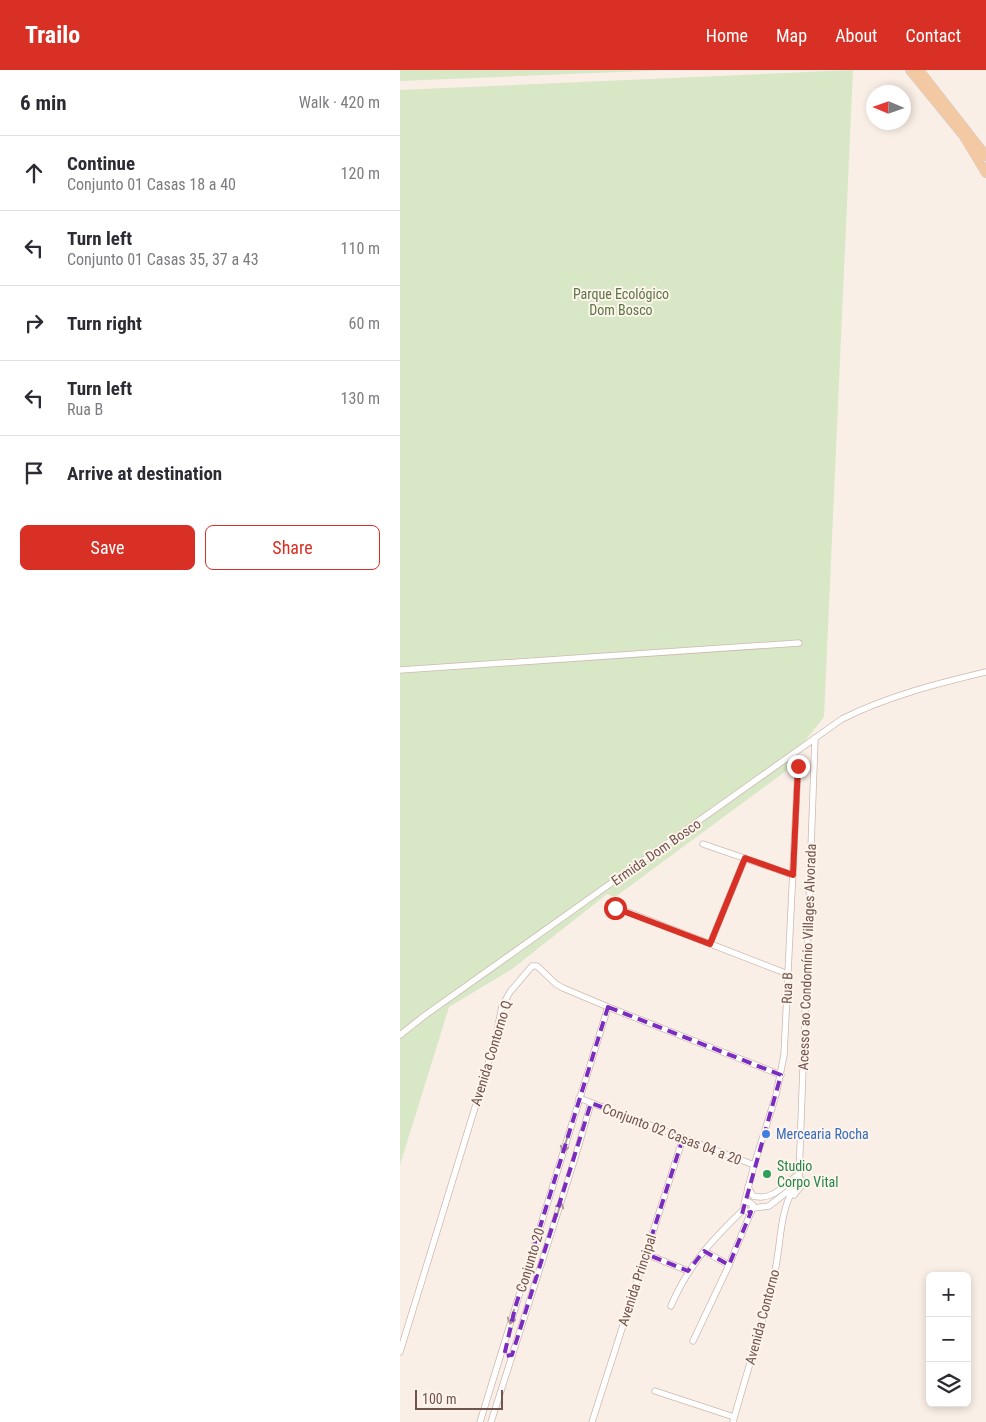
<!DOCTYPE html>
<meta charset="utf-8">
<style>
body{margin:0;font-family:"Roboto Condensed",sans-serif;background:#f2f2f3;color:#2b2b33}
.controls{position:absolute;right:15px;bottom:15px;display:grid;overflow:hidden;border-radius:8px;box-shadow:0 2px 8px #0003}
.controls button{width:45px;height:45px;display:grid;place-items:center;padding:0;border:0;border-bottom:1px solid #e1e1e2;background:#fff;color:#2b2b33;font:25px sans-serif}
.compass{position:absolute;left:466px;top:15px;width:45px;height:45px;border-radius:50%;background:#fff;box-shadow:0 2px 8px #0003;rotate:272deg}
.scale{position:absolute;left:15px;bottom:12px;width:88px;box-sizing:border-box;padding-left:5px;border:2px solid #71544d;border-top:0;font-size:14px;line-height:18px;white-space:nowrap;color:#71544d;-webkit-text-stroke:4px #fdf4ec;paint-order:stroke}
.stop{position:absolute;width:15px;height:15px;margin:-11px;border:4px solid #d93025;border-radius:50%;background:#fff}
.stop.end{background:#d93025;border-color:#fff;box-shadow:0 1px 5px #0008}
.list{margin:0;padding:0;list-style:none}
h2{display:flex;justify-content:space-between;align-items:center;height:65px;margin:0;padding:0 20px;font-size:21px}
h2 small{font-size:16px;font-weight:400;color:#7c7c81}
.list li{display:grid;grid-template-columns:32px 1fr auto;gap:15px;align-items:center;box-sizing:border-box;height:75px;padding:0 20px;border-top:1px solid #e1e1e2}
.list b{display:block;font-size:19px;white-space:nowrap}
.list p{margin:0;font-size:16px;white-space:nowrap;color:#7c7c81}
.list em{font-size:16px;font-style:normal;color:#7c7c81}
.actions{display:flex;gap:10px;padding:15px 20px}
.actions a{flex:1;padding:11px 0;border:1px solid #d93025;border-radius:8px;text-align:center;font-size:18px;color:#d93025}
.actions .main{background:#d93025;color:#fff}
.icon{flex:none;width:28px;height:28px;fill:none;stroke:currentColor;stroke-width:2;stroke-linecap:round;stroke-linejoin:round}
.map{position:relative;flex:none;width:586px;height:1352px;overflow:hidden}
header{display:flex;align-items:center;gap:30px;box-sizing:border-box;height:70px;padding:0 25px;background:#d93025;color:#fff}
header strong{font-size:24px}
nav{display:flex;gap:28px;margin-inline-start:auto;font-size:18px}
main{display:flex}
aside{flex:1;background:#fff}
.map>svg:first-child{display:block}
.green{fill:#d8e7c6}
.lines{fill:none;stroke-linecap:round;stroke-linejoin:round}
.street-casing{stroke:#cdb8b0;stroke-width:7}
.primary-casing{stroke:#d4ccca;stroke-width:10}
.street{stroke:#fff;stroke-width:5.5}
.primary{stroke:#f3c9a4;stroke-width:9}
.oneway{stroke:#aa9894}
.route{stroke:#d93025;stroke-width:6}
.marked{fill:none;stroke:#7b2cbf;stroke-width:4;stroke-dasharray:10 6;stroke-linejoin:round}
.shop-dot{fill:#3f7fe0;stroke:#fdf4ec;stroke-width:2}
.leisure-dot{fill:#2e9e5b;stroke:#fdf4ec;stroke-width:2}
.labels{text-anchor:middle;stroke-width:4;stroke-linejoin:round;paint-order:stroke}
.park-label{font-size:14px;fill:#5c7646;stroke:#fdf4ec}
.street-label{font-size:14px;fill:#71544d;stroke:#fdf4ec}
.shop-label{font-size:14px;fill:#366cbe;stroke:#fdf4ec;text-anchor:start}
.leisure-label{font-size:14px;fill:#27864d;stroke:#fdf4ec;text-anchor:start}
</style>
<header>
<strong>Trailo</strong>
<nav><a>Home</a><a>Map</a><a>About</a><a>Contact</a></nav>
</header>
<main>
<aside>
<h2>6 min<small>Walk · 420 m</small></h2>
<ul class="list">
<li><svg class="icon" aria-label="ahead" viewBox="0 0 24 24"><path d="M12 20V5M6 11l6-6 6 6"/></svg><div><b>Continue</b><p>Conjunto 01 Casas 18 a 40</p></div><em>120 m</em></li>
<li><svg class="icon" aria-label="left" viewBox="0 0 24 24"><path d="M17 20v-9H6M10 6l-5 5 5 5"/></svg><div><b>Turn left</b><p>Conjunto 01 Casas 35, 37 a 43</p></div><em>110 m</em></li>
<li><svg class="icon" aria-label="right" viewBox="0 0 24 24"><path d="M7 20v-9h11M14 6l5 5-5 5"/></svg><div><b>Turn right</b></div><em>60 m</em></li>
<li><svg class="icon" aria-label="left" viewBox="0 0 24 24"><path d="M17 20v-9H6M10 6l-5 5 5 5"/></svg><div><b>Turn left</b><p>Rua B</p></div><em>130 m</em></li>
<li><svg class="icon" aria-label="arrive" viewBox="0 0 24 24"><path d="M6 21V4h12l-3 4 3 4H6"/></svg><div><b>Arrive at destination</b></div></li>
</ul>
<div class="actions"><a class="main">Save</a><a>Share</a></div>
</aside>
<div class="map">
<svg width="586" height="1352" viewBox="0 0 586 1352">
<rect width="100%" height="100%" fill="#faefe6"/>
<g class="green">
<path d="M0,0H268L0,11Z"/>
<path d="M453,0L424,647L393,686L386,701L215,827L207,824L112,899L49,937L0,1095V20Z"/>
</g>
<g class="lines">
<g class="street-casing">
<g id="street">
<path d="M0,600L399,573"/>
<path d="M303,774L393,805"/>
<path d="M215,837L388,904"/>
<path d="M310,874L345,788"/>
<path d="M0,965L24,946L442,649C488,626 536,614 586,602"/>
<path d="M179,1028L354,1095"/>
<path d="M399,1107L415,668"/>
<path d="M348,1117L353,1126C369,1130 379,1121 390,1111"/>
<path d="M394,1125L402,1115L401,1109L396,1106L390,1111V1115L395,1119"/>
<path d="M344,1134L354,1095L376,1025L384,985L398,696"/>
<path d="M353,1138L369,1136L392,1118"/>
<path d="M304,1181L329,1195"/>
<path d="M246,1184L288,1201"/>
<path d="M271,1236C288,1195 313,1169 344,1139L345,1133L349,1132L353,1135L351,1142L346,1141L344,1139"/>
<path d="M293,1271L329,1195L351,1142"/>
<path d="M0,1282L81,1018L96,966L102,936L110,922L132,896H137L156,914L163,918L208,937L381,1005"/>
<path d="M255,1321L334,1347"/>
<path d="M80,1352L208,937"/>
<path d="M91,1352L175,1088L191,1033"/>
<path d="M192,1352L283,1068"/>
<path d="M333,1352C347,1300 365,1249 376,1196C381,1170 380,1141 394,1118"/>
</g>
</g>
<g class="primary-casing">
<g id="primary">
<path d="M510,0L563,65L586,103"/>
<path d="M519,0L586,86"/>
</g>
</g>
<use href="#street" class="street"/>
<use href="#primary" class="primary"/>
</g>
<defs><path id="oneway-shaft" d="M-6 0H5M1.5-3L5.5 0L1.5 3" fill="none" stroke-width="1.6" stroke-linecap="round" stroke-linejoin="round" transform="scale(1.25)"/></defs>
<g class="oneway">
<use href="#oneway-shaft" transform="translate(165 1075) rotate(107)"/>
<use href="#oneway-shaft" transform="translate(159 1139) rotate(-72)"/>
<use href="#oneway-shaft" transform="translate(112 1247) rotate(106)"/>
</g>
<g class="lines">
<path class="route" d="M215,838L310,874L345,788L393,805L398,696"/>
</g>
<path class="marked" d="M208,937L381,1005L342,1144L351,1142L329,1195L304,1181L288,1201L246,1184L283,1068L191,1033L112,1285L104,1286L115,1238Z"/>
<circle class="shop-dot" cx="366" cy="1064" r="5"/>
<circle class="leisure-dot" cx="367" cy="1104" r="5"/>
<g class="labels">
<g class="park-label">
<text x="221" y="229">Parque Ecológico<tspan x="221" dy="16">Dom Bosco</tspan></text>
</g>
<g class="street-label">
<text transform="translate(256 782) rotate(-35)" y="5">Ermida Dom Bosco</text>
<text transform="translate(407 887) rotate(-88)" y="5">Acesso ao Condomínio Villages Alvorada</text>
<text transform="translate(387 918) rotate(-88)" y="5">Rua B</text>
<text transform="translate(91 983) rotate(-73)" y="5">Avenida Contorno Q</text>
<text transform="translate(272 1064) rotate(21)" y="5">Conjunto 02 Casas 04 a 20</text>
<text transform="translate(130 1190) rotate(-73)" y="5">Conjunto 20</text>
<text transform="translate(237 1210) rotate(-72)" y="5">Avenida Principal</text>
<text transform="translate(362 1247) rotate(-75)" y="5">Avenida Contorno</text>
</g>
<g class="shop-label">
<text x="376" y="1069">Mercearia Rocha</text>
</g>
<g class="leisure-label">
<text x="377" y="1101">Studio<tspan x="377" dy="16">Corpo Vital</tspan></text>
</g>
</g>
</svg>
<div class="controls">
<button>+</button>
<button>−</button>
<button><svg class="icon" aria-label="layers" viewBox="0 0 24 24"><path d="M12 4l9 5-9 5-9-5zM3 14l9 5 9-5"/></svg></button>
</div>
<svg class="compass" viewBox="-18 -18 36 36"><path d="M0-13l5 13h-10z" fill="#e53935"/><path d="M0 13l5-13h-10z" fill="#7c7c81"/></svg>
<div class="scale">100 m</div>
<div class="stop" style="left:215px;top:838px"></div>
<div class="stop end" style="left:398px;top:696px"></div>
</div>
</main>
